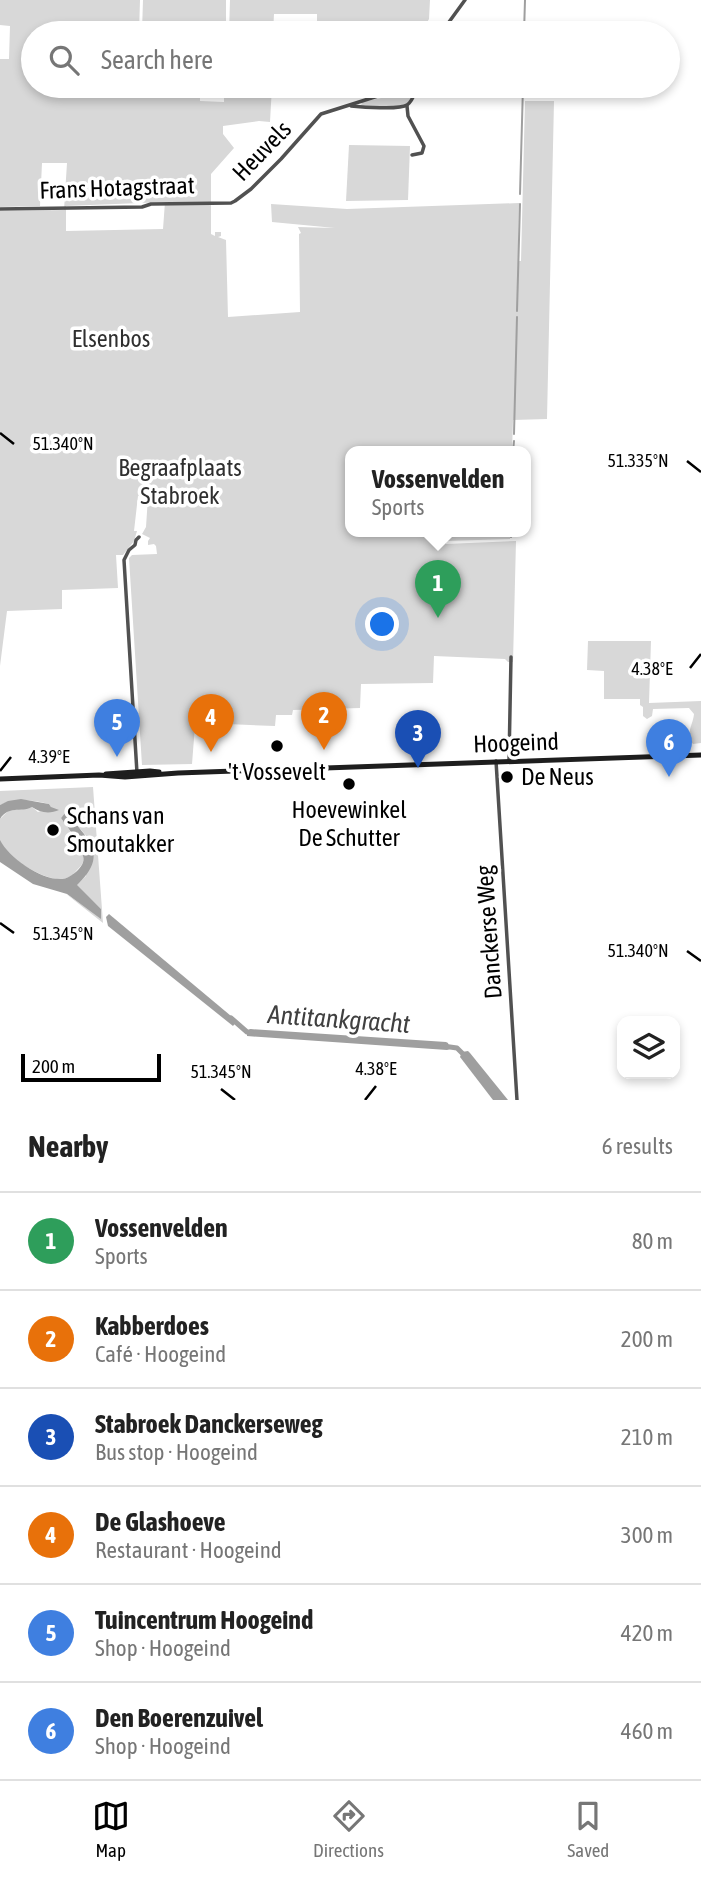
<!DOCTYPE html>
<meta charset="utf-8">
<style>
body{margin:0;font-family:"Asap Condensed",sans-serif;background:#f2f2f2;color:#222}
.controls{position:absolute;right:21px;bottom:21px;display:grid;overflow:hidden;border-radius:14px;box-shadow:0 4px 10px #0003}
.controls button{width:63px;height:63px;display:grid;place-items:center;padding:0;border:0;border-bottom:2px solid #e0e0e0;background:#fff;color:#222;font:35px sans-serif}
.scale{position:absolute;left:21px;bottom:18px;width:140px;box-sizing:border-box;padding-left:7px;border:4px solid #000;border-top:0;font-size:19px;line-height:24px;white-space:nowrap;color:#000;-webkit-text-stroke:5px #fff;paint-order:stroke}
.you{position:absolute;left:383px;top:625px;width:24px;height:24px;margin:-18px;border:5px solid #fff;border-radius:50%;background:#1a73e8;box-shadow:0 0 0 10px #1a73e833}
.badge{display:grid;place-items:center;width:46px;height:46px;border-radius:50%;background:#000;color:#fff;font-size:23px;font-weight:700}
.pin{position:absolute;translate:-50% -58px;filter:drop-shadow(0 2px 4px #0008)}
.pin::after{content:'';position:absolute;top:37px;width:24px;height:21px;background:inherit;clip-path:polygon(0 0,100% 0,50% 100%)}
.popup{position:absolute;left:345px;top:446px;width:186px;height:91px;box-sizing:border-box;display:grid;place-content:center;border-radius:14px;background:#fff;filter:drop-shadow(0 2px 5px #0005);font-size:23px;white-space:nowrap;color:#767676}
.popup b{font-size:26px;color:#222}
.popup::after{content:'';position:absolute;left:50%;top:100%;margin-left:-14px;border:14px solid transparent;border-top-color:#fff}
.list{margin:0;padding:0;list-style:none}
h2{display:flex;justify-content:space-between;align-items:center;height:91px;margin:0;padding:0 28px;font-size:30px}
h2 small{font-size:23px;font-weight:400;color:#767676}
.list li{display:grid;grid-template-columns:46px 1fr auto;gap:21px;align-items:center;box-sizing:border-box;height:98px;padding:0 28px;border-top:2px solid #e0e0e0}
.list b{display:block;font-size:26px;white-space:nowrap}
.list p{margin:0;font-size:23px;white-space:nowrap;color:#767676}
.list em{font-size:23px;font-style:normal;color:#767676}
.icon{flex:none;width:38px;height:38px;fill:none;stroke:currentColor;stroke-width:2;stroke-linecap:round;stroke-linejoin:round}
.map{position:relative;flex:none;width:701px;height:1100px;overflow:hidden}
.search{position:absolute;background:#fff;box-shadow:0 4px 10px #0003;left:21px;right:21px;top:21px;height:77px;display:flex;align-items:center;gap:18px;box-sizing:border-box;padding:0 24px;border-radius:38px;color:#767676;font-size:26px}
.sheet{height:679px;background:#fff}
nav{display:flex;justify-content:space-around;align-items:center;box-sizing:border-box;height:98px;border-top:2px solid #e0e0e0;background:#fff;font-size:19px;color:#767676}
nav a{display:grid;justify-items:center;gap:4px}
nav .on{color:#000}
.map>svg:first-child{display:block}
.green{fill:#d8d8d8;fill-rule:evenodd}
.water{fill:#9f9f9f}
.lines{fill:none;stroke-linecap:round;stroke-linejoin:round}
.stream{stroke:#9f9f9f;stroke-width:2}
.canal{stroke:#9f9f9f;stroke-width:5}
.street{stroke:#515151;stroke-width:3.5}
.secondary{stroke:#1e1e1e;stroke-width:5}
.ticks{fill:none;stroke:#000;stroke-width:2.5}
.poi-dot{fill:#000;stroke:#fff;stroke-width:2.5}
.labels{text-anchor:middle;stroke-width:7;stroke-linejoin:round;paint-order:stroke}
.street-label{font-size:24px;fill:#000;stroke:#fff}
.park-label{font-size:24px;fill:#2f2f2f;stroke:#fff}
.poi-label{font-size:24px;fill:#000;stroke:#fff}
.water-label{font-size:26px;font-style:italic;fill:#404040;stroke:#fff}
.ticks-label{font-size:18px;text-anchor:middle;fill:#000;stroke:#fff;stroke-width:7;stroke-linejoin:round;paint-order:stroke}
</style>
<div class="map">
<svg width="701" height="1100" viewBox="0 0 701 1100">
<rect width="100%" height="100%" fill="#fff"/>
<g class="green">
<path d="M0,0H140L139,33H33V86H137V94L180,96L181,86H200V101L224,102V89L228,88V86H272L270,122L259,121L223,126V134L234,148L211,174V234L215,236V232H221V236L218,237L226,240L228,317L300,312L299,234L301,233L298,227L335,228L272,222L271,204L347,209L519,203L518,261H521L525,101H554L547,419L513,420L512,452H350V532H510V539L445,541L446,544L516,541L513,662H508L505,659L434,656L433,683L361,684L360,708L293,710L292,715H276L275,726L227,724L228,702L197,700L192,764L142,765L129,558L132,555L157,554L156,546L154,544L148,545V541L150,538L142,534L146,527L148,497L138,496L134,531H137L134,541L123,555H116L118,588L62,590V609L7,611L0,666V211L64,210L67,163H42L40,206L0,207V59H9L10,26L0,25ZM165,202L163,229L66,231V206Z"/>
<path d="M143,0H226V26H184L183,32L142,31Z"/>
<path d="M230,0H430L429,19L421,33H317V14H274L273,33H229Z"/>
<path d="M405,86H416C414,91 413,98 408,102C398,111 374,106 361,106L362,102L386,97L388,95H393L394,93L397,94Z"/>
<path d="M349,145L410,146L408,200L346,201Z"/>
<path d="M588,641H651L649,703L701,701V743L693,744C685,734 693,725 694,714L689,708L653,709L652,716L647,719L643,716V707L640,705V699H604V671L587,670Z"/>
<path d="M93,787L103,923L65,893L101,918V909L76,885L86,876L87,837L68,814L65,813L61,818C68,829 80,842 83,856C85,862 81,866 77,870C74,874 69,878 64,879C46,882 6,858 0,841C0,835 0,826 0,819L8,811L32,807L38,812L51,807L49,804C33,800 15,798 0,805V791Z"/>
</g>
<g class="water">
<path d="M21,799L49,804L51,807L59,810C50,814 40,813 32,807C20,813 9,805 0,819V805L8,801Z"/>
<path d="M65,813L68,814C89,841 109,855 77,885L101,909V919L67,894L33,884L0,862V840C9,858 42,881 63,879C69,878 73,874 77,871C81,867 85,862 83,856C81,842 68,829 61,818Z"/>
<path d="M109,914L237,1021L233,1026L108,926L106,917Z"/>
<path d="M250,1029L446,1042L448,1043L450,1049L447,1050L247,1036V1032Z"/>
<path d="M468,1051L470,1053L508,1100H493L460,1057L462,1052Z"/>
</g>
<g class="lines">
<g class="stream">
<path d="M524,33L525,0"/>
<path d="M520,194L523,86"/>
<path d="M517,311L520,204"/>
<path d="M514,434L517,317"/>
<path d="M513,452L514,441"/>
<path d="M511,537V532"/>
</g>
<g class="canal">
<path d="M231,1018L247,1032H251"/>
<path d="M443,1046L457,1048L467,1058"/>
</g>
<g class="street">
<path d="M441,33L465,0"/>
<path d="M351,106C361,107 400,110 407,105C413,101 415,92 418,86"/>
<path d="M407,106L408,116L424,146L422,153L412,155"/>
<path d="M0,209L142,207L151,204L231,203L235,201L251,189L281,159L321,114L400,89L404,86"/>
<path d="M496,761L517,1100"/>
<path d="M509,761L511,657"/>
<path d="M137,773L124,560L129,550L135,545L136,540L139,537"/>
</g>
<g class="secondary">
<path d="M106,774L150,771L159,772"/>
<path d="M0,779L99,775L125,777L178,773L701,755"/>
</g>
</g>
<path class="ticks" d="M0,433L14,444M687,461L701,472M690,668L701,654M0,771L11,757M0,923L14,933M687,951L701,961M221,1089L235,1100M365,1100L376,1086"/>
<g class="poi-dot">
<circle cx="277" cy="746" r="7"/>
<circle cx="507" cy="777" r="7"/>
<circle cx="349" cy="784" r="7"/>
<circle cx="53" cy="830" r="7"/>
</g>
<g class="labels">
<g class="street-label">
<text transform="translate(262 151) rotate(-46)" y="8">Heuvels</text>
<text transform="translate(117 188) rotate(-2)" y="8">Frans Hotagstraat</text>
<text transform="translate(516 743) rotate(-2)" y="8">Hoogeind</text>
<text transform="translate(489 932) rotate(-94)" y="8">Danckerse Weg</text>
</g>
<g class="park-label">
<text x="111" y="347">Elsenbos</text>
<text x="180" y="476">Begraafplaats<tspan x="180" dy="28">Stabroek</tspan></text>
</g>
<g class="poi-label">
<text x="277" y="780">'t Vossevelt</text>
<text x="521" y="785" text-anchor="start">De Neus</text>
<text x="349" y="818">Hoevewinkel<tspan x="349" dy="28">De Schutter</tspan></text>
<text x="67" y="824" text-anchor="start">Schans van<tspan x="67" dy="28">Smoutakker</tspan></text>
</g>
<g class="water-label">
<text transform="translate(339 1019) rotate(4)" y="9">Antitankgracht</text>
</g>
</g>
<g class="ticks-label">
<text x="63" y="450">51.340°N</text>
<text x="638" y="467">51.335°N</text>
<text x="652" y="675">4.38°E</text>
<text x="49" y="763">4.39°E</text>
<text x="63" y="940">51.345°N</text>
<text x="638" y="957">51.340°N</text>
<text x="376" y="1075">4.38°E</text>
<text x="221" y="1078">51.345°N</text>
</g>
</svg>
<div class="controls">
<button><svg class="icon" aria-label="layers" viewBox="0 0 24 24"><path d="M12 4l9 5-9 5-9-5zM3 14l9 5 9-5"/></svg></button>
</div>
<div class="scale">200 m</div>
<div class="you"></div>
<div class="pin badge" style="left:438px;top:618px;background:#2e9e5b">1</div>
<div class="popup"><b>Vossenvelden</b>Sports</div>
<div class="pin badge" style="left:324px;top:750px;background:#e8710a">2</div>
<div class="pin badge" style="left:418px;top:768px;background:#1a4fb4">3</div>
<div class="pin badge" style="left:211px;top:752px;background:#e8710a">4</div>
<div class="pin badge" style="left:117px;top:757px;background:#3f7fe0">5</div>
<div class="pin badge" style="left:669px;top:777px;background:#3f7fe0">6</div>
<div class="search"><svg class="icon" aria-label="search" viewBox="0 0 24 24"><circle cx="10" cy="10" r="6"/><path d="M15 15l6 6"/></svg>Search here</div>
</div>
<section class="sheet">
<h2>Nearby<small>6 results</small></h2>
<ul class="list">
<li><span class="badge" style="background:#2e9e5b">1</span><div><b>Vossenvelden</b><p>Sports</p></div><em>80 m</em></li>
<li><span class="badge" style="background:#e8710a">2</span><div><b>Kabberdoes</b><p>Café · Hoogeind</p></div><em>200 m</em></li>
<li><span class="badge" style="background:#1a4fb4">3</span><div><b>Stabroek Danckerseweg</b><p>Bus stop · Hoogeind</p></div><em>210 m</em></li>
<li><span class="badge" style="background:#e8710a">4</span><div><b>De Glashoeve</b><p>Restaurant · Hoogeind</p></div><em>300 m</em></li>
<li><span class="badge" style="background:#3f7fe0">5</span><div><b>Tuincentrum Hoogeind</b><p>Shop · Hoogeind</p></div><em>420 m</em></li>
<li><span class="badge" style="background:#3f7fe0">6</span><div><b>Den Boerenzuivel</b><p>Shop · Hoogeind</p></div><em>460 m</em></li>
</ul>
</section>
<nav>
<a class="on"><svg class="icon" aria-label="map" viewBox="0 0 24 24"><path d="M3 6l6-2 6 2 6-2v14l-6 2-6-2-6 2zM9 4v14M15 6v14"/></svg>Map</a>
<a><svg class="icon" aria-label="directions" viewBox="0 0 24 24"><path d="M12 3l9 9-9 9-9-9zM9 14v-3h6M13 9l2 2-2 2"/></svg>Directions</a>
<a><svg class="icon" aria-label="saved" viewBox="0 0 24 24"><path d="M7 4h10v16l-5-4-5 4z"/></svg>Saved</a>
</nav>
